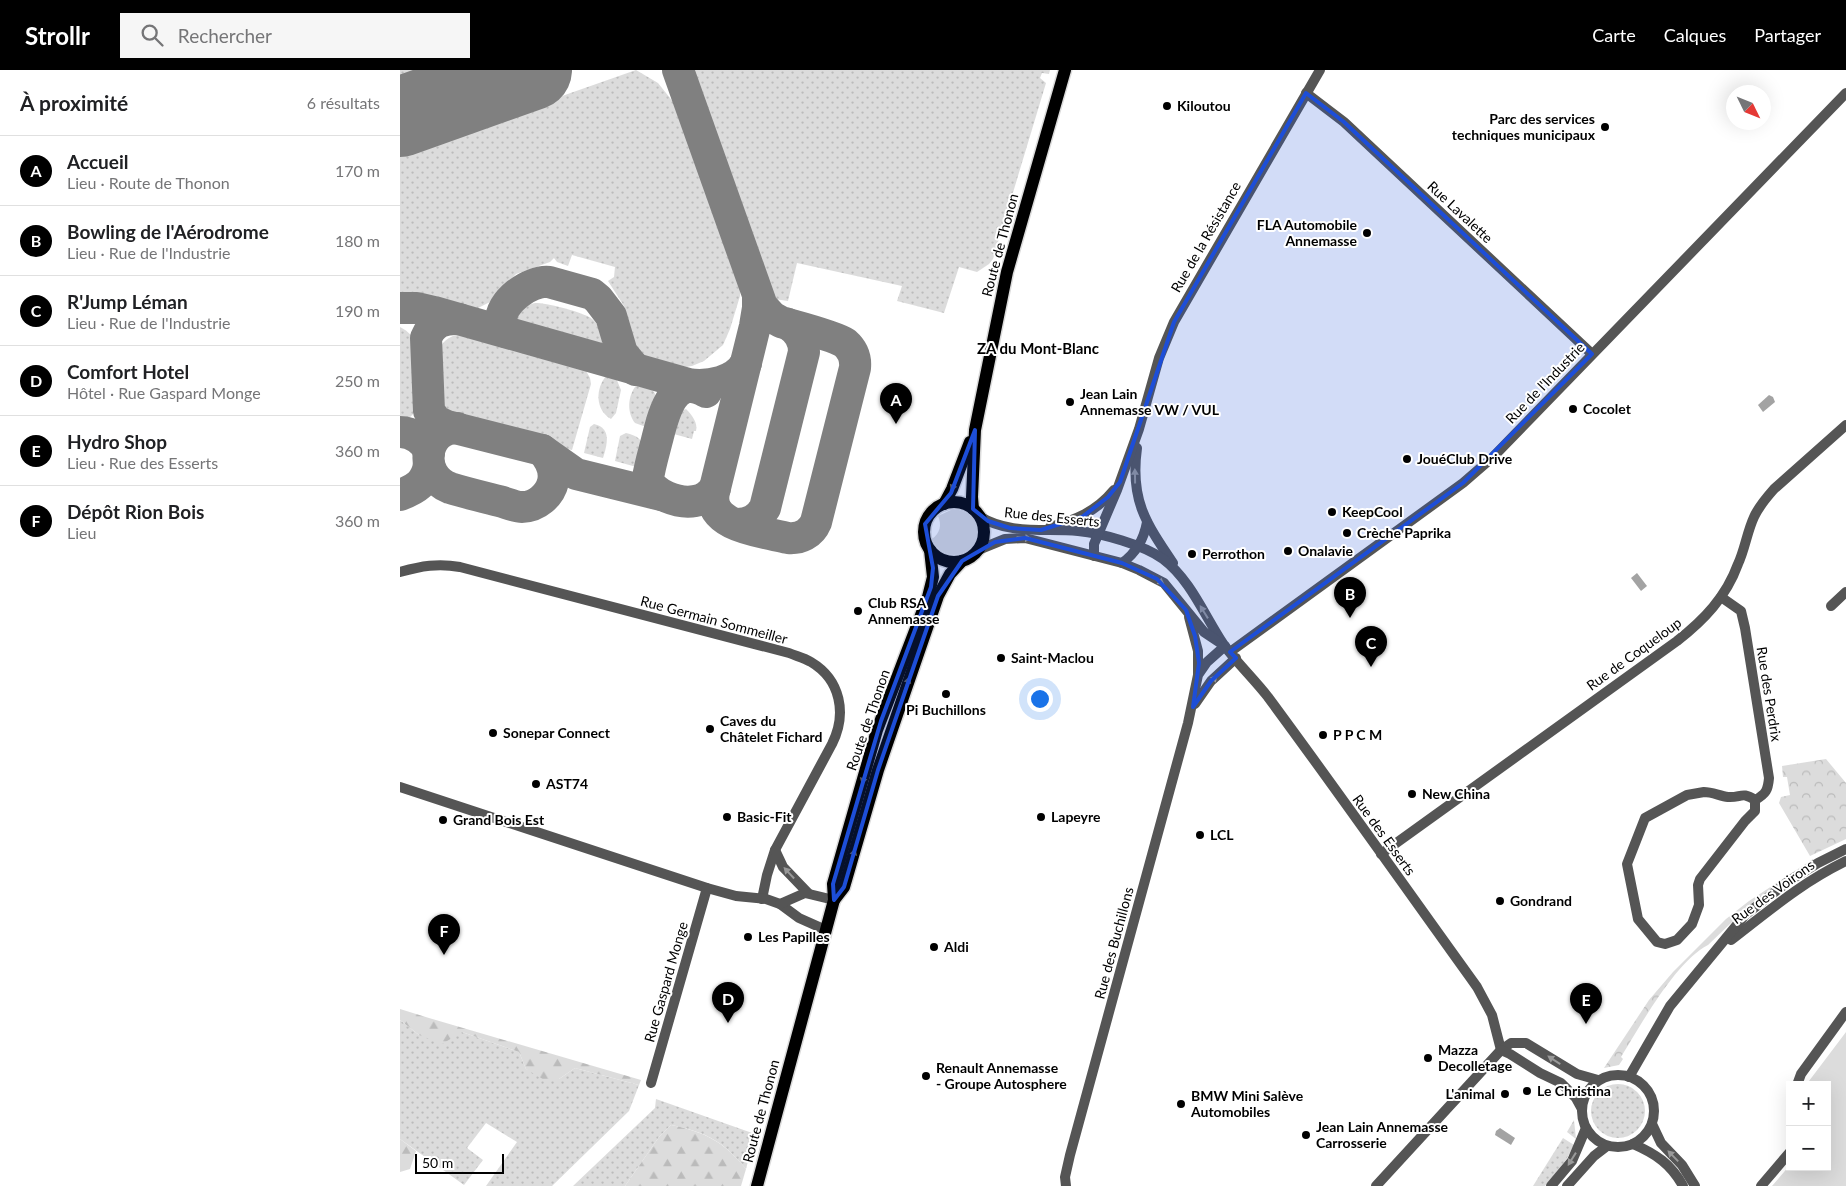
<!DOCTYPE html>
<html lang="fr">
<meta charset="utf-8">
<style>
body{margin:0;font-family:Lato,sans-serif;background:#f6f6f6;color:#202124}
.controls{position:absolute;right:15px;bottom:15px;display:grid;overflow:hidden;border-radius:0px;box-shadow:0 5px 20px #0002}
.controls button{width:45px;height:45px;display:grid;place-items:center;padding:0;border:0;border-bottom:1px solid #e0e0e0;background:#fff;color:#202124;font:25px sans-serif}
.compass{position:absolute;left:1326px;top:15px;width:45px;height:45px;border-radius:50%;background:#fff;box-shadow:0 5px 20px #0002;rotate:133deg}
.scale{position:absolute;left:15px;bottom:12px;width:89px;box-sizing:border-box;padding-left:5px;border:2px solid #000;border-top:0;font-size:14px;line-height:18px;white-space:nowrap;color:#000;-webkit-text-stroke:4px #fff;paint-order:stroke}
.you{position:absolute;left:639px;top:628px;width:18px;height:18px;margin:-12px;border:4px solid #fff;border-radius:50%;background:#1a73e8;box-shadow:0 0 0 8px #1a73e833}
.badge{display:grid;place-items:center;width:32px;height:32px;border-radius:50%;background:#000;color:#fff;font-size:16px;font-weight:700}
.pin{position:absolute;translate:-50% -41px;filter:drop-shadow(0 1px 2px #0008)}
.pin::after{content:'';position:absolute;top:26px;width:18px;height:15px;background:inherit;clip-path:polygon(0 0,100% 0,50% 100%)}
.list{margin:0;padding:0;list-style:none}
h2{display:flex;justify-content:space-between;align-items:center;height:65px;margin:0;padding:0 20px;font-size:21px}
h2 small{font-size:16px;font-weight:400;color:#757577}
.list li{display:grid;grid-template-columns:32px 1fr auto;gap:15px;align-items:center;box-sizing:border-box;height:70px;padding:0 20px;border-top:1px solid #e0e0e0}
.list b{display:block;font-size:19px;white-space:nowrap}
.list p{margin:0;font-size:16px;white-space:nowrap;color:#757577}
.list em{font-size:16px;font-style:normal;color:#757577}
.icon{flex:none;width:28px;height:28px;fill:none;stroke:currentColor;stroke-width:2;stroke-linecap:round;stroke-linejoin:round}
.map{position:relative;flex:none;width:1446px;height:1116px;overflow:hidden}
header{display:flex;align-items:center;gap:30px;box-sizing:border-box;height:70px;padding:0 25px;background:#000;color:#fff}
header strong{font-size:24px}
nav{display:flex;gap:28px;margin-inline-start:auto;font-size:18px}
.search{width:350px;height:45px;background:#f6f6f6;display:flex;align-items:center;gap:12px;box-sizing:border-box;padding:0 18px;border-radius:0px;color:#757577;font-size:19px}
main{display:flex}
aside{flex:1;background:#fff}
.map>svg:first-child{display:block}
.grass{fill:url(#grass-dots)}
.forest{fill:url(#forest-firs)}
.park{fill:url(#park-crowns)}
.garden{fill:#dcdcdc}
.water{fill:#a3a3a3}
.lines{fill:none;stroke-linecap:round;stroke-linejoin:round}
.taxiway{stroke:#808080;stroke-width:32}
.runway{stroke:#808080;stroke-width:80}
.primary-casing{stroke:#dbdbdb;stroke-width:15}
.minor{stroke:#555;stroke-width:10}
.tertiary{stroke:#555;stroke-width:10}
.primary{stroke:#000;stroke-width:12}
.oneway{fill:#999}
.oneway2{fill:#595959}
.marked{fill:#1d4ed8;fill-opacity:0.2;stroke:#1d4ed8;stroke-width:4;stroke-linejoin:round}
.poi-dot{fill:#000;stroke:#fff;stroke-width:2}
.labels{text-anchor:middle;stroke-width:4;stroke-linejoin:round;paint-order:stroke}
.poi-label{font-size:14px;font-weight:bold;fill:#000;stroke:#fff;text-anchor:start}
.street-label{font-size:14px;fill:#000;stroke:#fff}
.neighbourhood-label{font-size:15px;font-weight:bold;fill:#000;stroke:#fff}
</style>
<header>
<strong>Strollr</strong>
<div class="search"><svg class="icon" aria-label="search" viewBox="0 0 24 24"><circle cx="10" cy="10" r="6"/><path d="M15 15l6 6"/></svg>Rechercher</div>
<nav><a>Carte</a><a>Calques</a><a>Partager</a></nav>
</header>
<main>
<aside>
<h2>À proximité<small>6 résultats</small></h2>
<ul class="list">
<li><span class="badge">A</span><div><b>Accueil</b><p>Lieu · Route de Thonon</p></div><em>170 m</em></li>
<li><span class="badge">B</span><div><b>Bowling de l'Aérodrome</b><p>Lieu · Rue de l'Industrie</p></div><em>180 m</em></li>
<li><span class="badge">C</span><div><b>R'Jump Léman</b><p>Lieu · Rue de l'Industrie</p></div><em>190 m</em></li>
<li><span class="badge">D</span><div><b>Comfort Hotel</b><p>Hôtel · Rue Gaspard Monge</p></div><em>250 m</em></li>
<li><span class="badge">E</span><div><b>Hydro Shop</b><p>Lieu · Rue des Esserts</p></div><em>360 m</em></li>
<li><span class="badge">F</span><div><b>Dépôt Rion Bois</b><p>Lieu</p></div><em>360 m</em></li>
</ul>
</aside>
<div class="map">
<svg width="1446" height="1116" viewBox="0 0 1446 1116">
<defs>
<pattern id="grass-dots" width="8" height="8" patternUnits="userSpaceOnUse" patternTransform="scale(1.25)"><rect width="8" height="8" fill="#dcdcdc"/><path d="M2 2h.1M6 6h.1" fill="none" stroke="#bbb" stroke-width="1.8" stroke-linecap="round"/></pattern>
<pattern id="forest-firs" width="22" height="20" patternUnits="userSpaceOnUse" patternTransform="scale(1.25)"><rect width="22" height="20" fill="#dcdcdc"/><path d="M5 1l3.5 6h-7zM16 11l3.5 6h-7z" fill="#bbb"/></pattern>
<pattern id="park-crowns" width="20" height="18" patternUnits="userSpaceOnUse" patternTransform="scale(1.25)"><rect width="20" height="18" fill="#dcdcdc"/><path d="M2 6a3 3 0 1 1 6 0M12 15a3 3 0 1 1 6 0" fill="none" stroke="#bbb"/></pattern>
</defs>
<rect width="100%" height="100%" fill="#fff"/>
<g class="grass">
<path d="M0,0H25L0,9Z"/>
<path d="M236,0L258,13L274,33L340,215V226L330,259L323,275L304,291L292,296L285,297L244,287L232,276L224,236L208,211L214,207L215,197L172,185L168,196L157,192L154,188L150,192L116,204L90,232L76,239L25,225H0V83Z"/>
<path d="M292,0H650L649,4L642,3L640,8L646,13L593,189L589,194L577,202L559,197L544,243L497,231L502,216L397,193L388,231L374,229L339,137L342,135L331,103L327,104Z"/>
<path d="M135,233C147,233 178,241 189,247C197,251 204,264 202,273L199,275L116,250C117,240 126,235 135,233Z"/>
<path d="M0,257C6,260 11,264 14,270C18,278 21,331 17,338C14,345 7,350 0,354Z"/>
<path d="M63,263L185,299L190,308L191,314L172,380L50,349C36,334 37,324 37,305C36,283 38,268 63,263Z"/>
<path d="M207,305L216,308L221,320L216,343L211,349C195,340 195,318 207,305Z"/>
<path d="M238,313C256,318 259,325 255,343C253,349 253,354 249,358L235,353C226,341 228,324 238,313Z"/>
<path d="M280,338L283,340L286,339C292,345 298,353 296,361H294L292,369L270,363L274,346Z"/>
<path d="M194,354C212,358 207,375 203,388L184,383L190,357Z"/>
<path d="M226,363C248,368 245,380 240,398L215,391L220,366Z"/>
<path d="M0,950L19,965L62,962L119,982L126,999L159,1009L175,998L239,1015L229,1041L152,1116H86L117,1072L86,1053L67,1078L83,1090L64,1115L0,1069Z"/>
<circle cx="1218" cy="1041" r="27"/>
<path d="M256,1029L355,1064L346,1099C323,1071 306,1062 271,1055L259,1067L225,1116H173L255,1038Z"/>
<path d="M1174,1050L1176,1069L1167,1062Z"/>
<path d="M1163,1068L1174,1075L1166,1090L1145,1116H1133Z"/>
</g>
<g class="forest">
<path d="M0,939L29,948L241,1010L239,1015L175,998L159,1009L146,1011L126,999L119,982L62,962L42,974L19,965L0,950Z"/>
<path d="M271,1055C305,1062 323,1071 346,1099L341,1116H225L259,1067Z"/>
<path d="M0,1069L16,1081L10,1099L0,1102Z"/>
</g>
<g class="park">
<path d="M1426,689L1446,713V769L1410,786L1379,733L1381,727L1390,725L1387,707H1383L1382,696Z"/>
<path d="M1413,789L1414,791L1353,832L1308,875C1276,891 1240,956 1221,987L1223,989L1219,995L1204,998L1249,930L1273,902L1326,849L1349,831Z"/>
</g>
<g class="garden">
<path d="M553,439C561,440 568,442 573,449C592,475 548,503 532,469C540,463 542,455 538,446Z"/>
<path d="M1446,962V1116H1372L1390,1095V1097H1427V1015H1408L1409,1011Z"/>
</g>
<g class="water">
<path d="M1369,325L1373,327L1375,332L1363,342L1358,335Z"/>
<path d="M1237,503L1247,516L1241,521L1231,508Z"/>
<path d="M1100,1058L1115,1068L1111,1075L1095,1065L1096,1061Z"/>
</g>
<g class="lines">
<g class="taxiway">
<path d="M278,0L362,236L372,247L381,252C395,256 435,266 445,273C453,280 456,288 455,298L416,452C411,464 400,469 388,468C364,462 306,457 314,422L355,256L358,238V226"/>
<path d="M0,238H17L34,242L288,314C308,317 336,312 346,293"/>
<path d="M59,249C43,248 32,253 26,268L29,341L36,351L47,356L142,380L176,404L261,425"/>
<path d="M106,262L101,253C99,232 130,210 149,212L192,224L198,229L211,246L222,283L236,300"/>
<path d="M306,322C272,302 263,347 257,370C254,382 250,395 248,408C251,425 280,434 295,431C304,430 310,425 315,418"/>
<path d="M57,358C24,359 17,405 50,418C66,423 83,427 99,431C107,433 115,437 122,437C137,437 150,425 153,412C156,399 150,389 142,380"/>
<path d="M0,362C12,362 26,371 29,383V366"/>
<path d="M0,425C16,419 26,413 29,395"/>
<path d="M337,454C350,454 358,449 365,438L404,282C404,269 398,261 388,254"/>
</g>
<path class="runway" d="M0,47L132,0"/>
<g class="primary-casing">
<g id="primary">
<circle cx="554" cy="462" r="30"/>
<path d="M544,434L552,419L570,372"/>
<path d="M573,439L572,427L575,360L607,202L665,0"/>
<path d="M434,830L444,817L478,700L538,526L550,504L562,491"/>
<path d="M357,1116L434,830L433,814L477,660L528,527L533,507L530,480"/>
</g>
</g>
<g class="minor">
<path d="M906,23L944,52L1192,284"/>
<path d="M0,502C21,496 38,493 60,497L389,583C396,586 404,588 411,592C441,610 447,644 432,674L375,780L367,805L362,829"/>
<path d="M1321,527L1341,541L1345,558L1369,708C1368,720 1366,724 1355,730"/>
<path d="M1431,536L1446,522"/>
<path d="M830,582L1063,413L1093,387L1446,23"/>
<path d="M0,717L307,818L336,826L366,829L380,834L399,848L426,860"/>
<path d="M1304,722C1312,722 1320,726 1328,727C1341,728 1342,721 1355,730V741L1345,751L1300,809L1298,815L1299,835L1292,854L1277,870L1265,874L1257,872L1238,849L1227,794L1245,748L1287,725Z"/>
<path d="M375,780L383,797L408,823"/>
<path d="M981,784L1277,571C1304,550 1326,527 1338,494C1345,479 1347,462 1354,447C1359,436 1366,428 1374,419L1446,355"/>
<path d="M380,834L405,823L434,830"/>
<path d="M251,1013L307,818"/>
<path d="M1397,1015L1401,1004L1446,942"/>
<path d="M1252,1054L1261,1073L1282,1095L1295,1116"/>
<path d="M1233,1074C1256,1084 1271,1094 1283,1116"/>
<path d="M976,1116L1101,980"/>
<path d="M1361,1116L1390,1082"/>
</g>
<g class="tertiary">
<path d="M737,378C730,429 745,452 773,493"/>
<path d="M579,446C609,465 644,458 678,461C701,463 744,475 763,489C791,510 805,547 824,575C837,593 854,609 868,627C939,723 1007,820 1077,917L1092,945L1101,980"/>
<path d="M650,457C675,450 696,442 714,420"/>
<path d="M578,480L605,469L625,468L722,493L739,500L764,513L804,562L822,574"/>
<path d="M694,486V474L717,420L739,359L759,288L774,252L920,0"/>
<path d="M722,493C736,483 744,469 747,452"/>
<path d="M789,547L798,581V604"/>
<path d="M795,634L811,611L836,588"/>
<path d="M1331,870C1370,840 1401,813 1446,791"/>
<path d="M1101,980L1111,973H1126L1177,1004L1198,1010"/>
<path d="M1101,980L1110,984L1140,1003L1161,1013L1176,1028L1182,1039"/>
<circle cx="1218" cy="1041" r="36"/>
<path d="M1229,1007L1270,936L1345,845L1389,811L1418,793L1446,779"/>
<path d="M666,1116L665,1107L670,1085L788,653L798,605L807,592L825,576"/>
<path d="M1151,1116L1172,1091L1186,1058"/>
<path d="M1167,1116L1194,1086L1207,1076"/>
</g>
<use href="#primary" class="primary"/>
</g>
<defs><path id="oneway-solid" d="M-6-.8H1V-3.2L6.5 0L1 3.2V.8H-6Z" transform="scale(1.25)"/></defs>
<g class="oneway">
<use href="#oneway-solid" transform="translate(735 406) rotate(-91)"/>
<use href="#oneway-solid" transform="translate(624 468) rotate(5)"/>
<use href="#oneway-solid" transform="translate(758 510) rotate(36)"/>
<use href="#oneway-solid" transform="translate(804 542) rotate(-122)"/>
<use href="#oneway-solid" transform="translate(812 611) rotate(-48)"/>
<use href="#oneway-solid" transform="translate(389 803) rotate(-133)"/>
<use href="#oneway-solid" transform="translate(1154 990) rotate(-147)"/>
<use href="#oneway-solid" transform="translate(1273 1086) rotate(-134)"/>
<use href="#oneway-solid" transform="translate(1172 1089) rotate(122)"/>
</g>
<g class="oneway2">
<use href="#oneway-solid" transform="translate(554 414) rotate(112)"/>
<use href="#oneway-solid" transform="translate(507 614) rotate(-71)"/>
<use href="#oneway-solid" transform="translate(464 707) rotate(106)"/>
<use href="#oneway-solid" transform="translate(453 786) rotate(-74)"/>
</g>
<path class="marked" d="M906,23L944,52L1192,284L1063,413L830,582L836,588L811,611L793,637L799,593L795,566L786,540L757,509L722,493L625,468L595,472L562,491L538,526L478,700L444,817L434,830L433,814L481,651L531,517L533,498L525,454L551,423L575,360L573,439L588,451L610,458L641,460L682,447L708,427L720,412L774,252Z"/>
<g class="poi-dot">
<circle cx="767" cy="36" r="5"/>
<circle cx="1205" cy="57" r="5"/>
<circle cx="967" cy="163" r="5"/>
<circle cx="670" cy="332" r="5"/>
<circle cx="1173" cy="339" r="5"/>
<circle cx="1007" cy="389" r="5"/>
<circle cx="932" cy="442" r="5"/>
<circle cx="947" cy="463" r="5"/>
<circle cx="888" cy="481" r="5"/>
<circle cx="792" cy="484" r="5"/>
<circle cx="458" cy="541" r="5"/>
<circle cx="601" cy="588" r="5"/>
<circle cx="546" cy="624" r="5"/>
<circle cx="310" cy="659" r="5"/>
<circle cx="93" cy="663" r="5"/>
<circle cx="923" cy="665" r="5"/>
<circle cx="136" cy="714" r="5"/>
<circle cx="1012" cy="724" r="5"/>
<circle cx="327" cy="747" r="5"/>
<circle cx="641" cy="747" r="5"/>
<circle cx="43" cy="750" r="5"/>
<circle cx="800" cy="765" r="5"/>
<circle cx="1100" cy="831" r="5"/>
<circle cx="348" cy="867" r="5"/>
<circle cx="534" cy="877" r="5"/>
<circle cx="1028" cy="988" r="5"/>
<circle cx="526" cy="1006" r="5"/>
<circle cx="1127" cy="1021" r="5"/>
<circle cx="1105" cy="1024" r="5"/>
<circle cx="781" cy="1034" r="5"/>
<circle cx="906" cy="1065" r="5"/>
</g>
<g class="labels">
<g class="poi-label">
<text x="777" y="41">Kiloutou</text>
<text x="1195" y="54" text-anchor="end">Parc des services<tspan x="1195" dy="16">techniques municipaux</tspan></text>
<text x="957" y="160" text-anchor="end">FLA Automobile<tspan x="957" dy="16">Annemasse</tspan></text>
<text x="680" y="329">Jean Lain<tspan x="680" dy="16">Annemasse VW / VUL</tspan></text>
<text x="1183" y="344">Cocolet</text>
<text x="1017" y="394">JouéClub Drive</text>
<text x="942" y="447">KeepCool</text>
<text x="957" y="468">Crèche Paprika</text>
<text x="898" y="486">Onalavie</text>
<text x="802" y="489">Perrothon</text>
<text x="468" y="538">Club RSA<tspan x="468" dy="16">Annemasse</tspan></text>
<text x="611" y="593">Saint-Maclou</text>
<text x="546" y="645" text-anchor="middle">Pi Buchillons</text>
<text x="320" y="656">Caves du<tspan x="320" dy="16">Châtelet Fichard</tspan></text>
<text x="103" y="668">Sonepar Connect</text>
<text x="933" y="670">P P C M</text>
<text x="146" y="719">AST74</text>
<text x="1022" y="729">New China</text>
<text x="337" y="752">Basic-Fit</text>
<text x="651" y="752">Lapeyre</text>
<text x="53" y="755">Grand Bois Est</text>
<text x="810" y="770">LCL</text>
<text x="1110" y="836">Gondrand</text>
<text x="358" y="872">Les Papilles</text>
<text x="544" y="882">Aldi</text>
<text x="1038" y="985">Mazza<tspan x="1038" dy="16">Decolletage</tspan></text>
<text x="536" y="1003">Renault Annemasse<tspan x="536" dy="16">- Groupe Autosphere</tspan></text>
<text x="1137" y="1026">Le Christina</text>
<text x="1095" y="1029" text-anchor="end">L'animal</text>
<text x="791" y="1031">BMW Mini Salève<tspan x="791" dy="16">Automobiles</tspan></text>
<text x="916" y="1062">Jean Lain Annemasse<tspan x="916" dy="16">Carrosserie</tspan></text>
</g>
<g class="street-label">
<text transform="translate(1060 142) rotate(43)" y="5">Rue Lavalette</text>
<text transform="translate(806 167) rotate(-60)" y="5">Rue de la Résistance</text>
<text transform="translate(600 175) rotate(-75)" y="5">Route de Thonon</text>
<text transform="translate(1145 313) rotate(-46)" y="5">Rue de l'Industrie</text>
<text transform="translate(652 447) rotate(6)" y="5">Rue des Esserts</text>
<text transform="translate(314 550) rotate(15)" y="5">Rue Germain Sommeiller</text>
<text transform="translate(1234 584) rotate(-36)" y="5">Rue de Coqueloup</text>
<text transform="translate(1369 624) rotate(81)" y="5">Rue des Perdrix</text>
<text transform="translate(468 650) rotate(-71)" y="5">Route de Thonon</text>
<text transform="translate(984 765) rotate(54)" y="5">Rue des Esserts</text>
<text transform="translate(1373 822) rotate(-36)" y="5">Rue des Voirons</text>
<text transform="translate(714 873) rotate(-75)" y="5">Rue des Buchillons</text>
<text transform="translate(266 912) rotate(-74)" y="5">Rue Gaspard Monge</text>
<text transform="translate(361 1041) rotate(-75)" y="5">Route de Thonon</text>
</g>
<g class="neighbourhood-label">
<text x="638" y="284">ZA du Mont-Blanc</text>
</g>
</g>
</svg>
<div class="controls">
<button>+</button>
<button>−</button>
</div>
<svg class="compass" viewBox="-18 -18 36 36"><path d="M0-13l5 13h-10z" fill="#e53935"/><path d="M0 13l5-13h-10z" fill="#757577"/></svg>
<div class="scale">50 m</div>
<div class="you"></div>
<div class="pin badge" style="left:496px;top:354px">A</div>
<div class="pin badge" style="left:950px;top:548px">B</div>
<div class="pin badge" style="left:971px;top:597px">C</div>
<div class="pin badge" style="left:328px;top:953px">D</div>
<div class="pin badge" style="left:1186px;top:954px">E</div>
<div class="pin badge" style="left:44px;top:885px">F</div>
</div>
</main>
